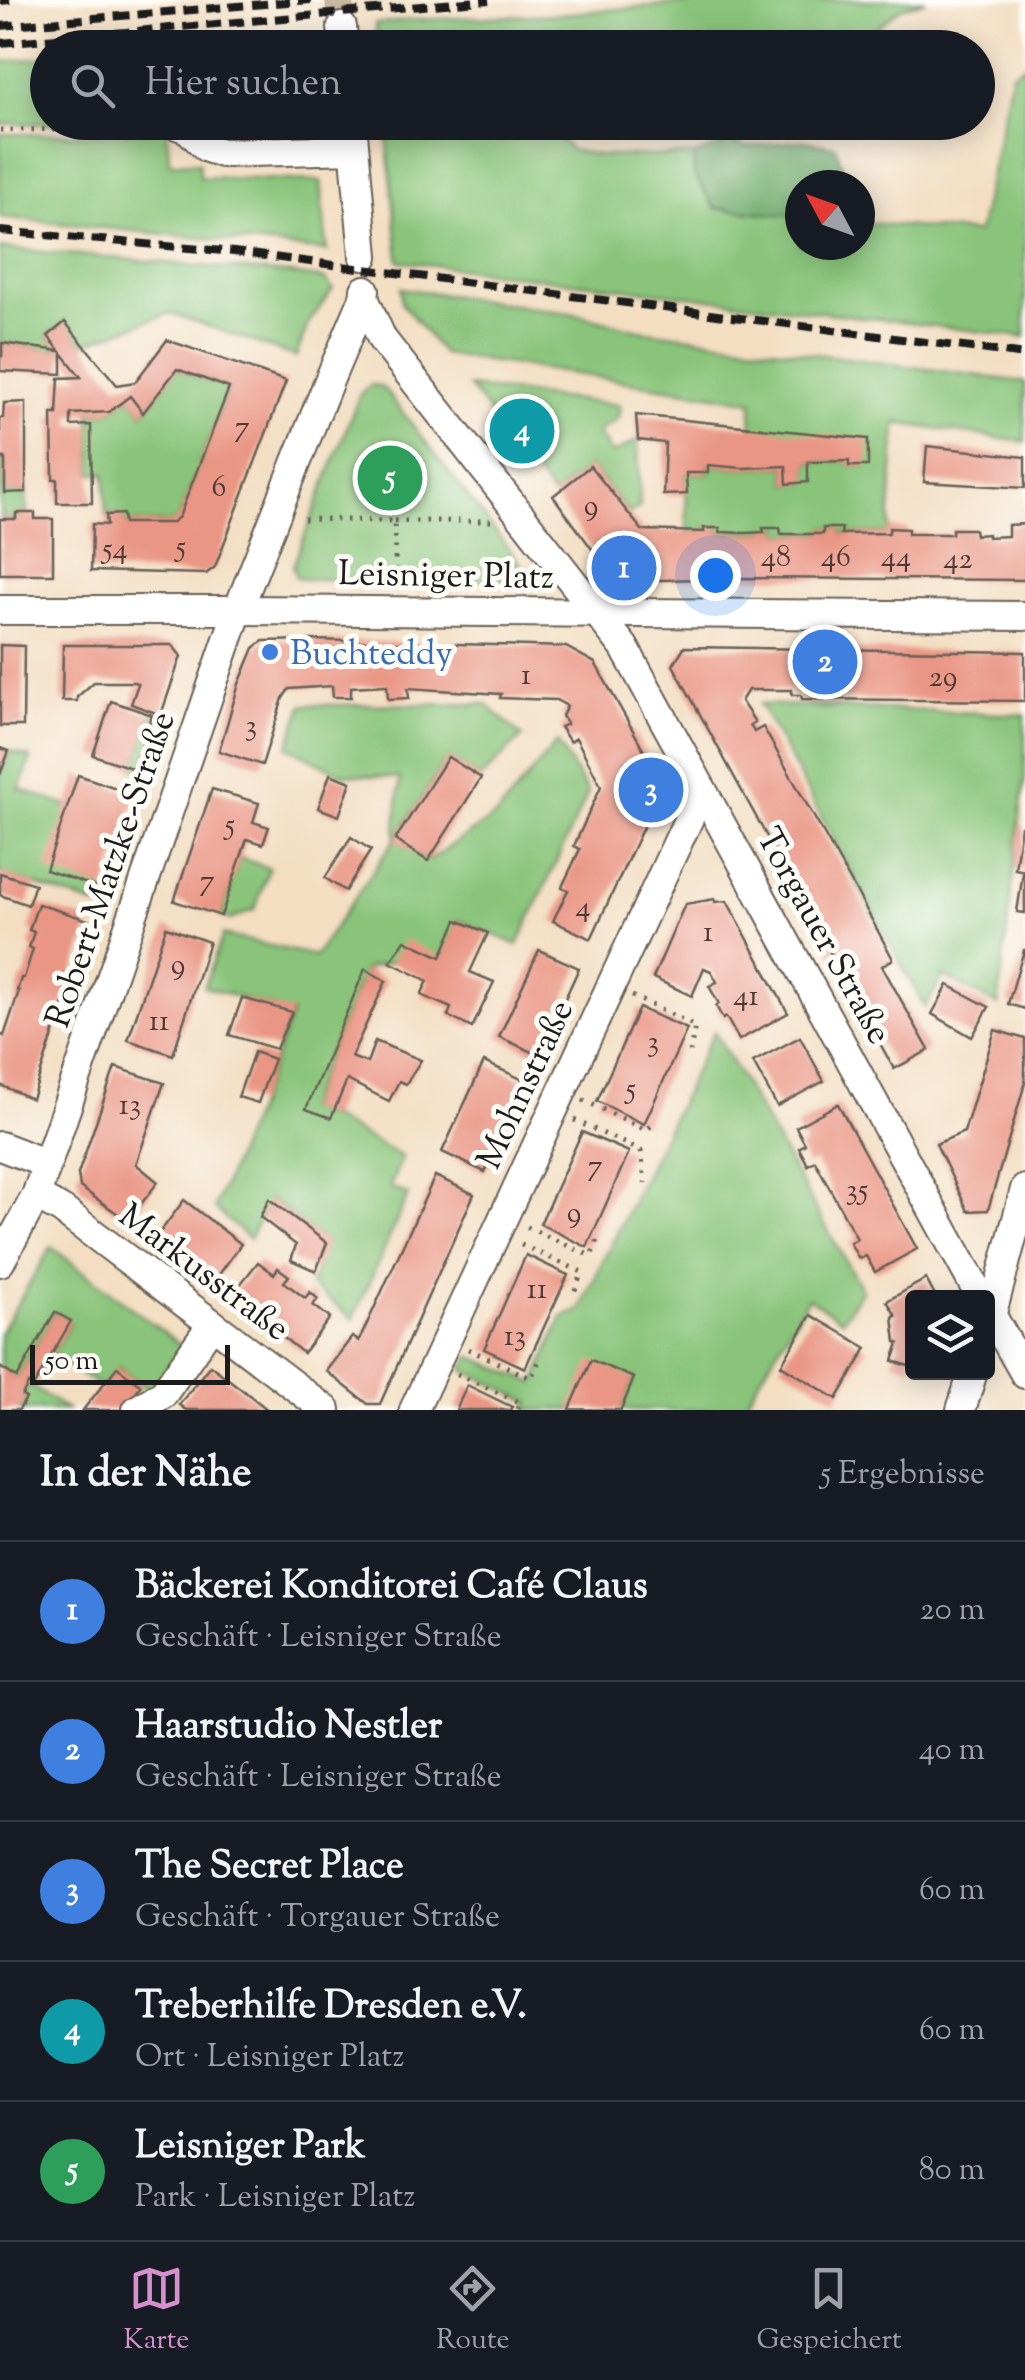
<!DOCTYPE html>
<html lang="de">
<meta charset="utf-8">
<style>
body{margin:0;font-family:"Sorts Mill Goudy",serif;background:#20242c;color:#f1f3f6}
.controls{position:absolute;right:30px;bottom:30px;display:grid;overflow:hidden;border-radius:10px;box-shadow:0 5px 25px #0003}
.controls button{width:90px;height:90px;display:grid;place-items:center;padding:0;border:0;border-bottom:2px solid #363941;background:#171b24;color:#f1f3f6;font:50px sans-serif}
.compass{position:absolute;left:785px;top:170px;width:90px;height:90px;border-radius:50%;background:#171b24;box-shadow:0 5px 25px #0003;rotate:311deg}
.scale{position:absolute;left:30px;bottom:25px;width:200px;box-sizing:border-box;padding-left:10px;border:5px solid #1c1c1c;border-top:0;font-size:28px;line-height:35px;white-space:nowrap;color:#1c1c1c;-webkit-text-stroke:8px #fdfcf7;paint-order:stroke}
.you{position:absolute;left:715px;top:575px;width:35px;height:35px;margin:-25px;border:8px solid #fff;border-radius:50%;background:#1a73e8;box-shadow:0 0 0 15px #1a73e833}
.badge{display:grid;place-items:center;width:65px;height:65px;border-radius:50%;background:#d690ce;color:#fff;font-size:32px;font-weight:700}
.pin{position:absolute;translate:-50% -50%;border:5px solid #fff;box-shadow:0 2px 10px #0006}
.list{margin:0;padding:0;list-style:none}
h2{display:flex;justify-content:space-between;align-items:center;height:130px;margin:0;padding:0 40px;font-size:42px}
h2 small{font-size:32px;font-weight:400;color:#9ea1a6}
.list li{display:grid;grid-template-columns:65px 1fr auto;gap:30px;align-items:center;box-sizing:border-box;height:140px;padding:0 40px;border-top:2px solid #363941}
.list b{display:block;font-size:38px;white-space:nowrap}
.list p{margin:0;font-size:32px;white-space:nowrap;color:#9ea1a6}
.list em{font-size:32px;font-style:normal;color:#9ea1a6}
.icon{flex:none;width:55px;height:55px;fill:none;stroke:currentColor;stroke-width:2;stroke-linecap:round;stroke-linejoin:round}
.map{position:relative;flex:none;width:1025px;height:1410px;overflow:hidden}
.search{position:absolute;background:#171b24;box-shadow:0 5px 25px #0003;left:30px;right:30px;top:30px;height:110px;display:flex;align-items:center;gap:25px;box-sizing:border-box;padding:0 35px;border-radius:55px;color:#9ea1a6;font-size:38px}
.sheet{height:830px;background:#171b24}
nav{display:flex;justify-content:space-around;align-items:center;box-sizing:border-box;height:140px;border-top:2px solid #363941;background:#171b24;font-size:28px;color:#9ea1a6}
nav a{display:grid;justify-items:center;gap:5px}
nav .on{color:#d690ce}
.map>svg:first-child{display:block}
.green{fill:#89c47a;stroke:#52704b;stroke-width:2.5}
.forest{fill:#6eaa6a;stroke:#456343;stroke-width:2.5}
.building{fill:#ea9685}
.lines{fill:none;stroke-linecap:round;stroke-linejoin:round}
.minor-tunnel{stroke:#c8b7a1;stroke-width:28;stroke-dasharray:28 14;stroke-linecap:butt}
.minor-casing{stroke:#676056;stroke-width:32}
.path{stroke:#676056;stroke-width:5;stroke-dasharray:2.5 8;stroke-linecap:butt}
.minor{stroke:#fff;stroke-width:28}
.rail{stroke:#1c1c1c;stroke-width:8;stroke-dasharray:15 8;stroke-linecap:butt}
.shop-dot{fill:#3f7fe0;stroke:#fdfcf7;stroke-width:4}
.labels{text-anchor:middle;stroke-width:10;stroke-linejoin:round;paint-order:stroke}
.number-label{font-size:30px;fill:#503a36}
.street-label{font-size:35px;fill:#1c1c1c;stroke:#fdfcf7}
.shop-label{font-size:35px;fill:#366cbe;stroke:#fdfcf7;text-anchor:start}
</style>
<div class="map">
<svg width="1025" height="1410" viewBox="0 0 1025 1410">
<rect width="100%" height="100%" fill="#fdfcf7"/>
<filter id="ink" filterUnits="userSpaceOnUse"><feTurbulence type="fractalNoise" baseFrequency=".01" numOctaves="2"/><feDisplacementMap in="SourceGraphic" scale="20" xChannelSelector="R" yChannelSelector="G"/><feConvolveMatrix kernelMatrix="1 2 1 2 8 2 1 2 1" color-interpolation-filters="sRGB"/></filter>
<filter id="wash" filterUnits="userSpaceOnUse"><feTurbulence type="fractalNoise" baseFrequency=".0048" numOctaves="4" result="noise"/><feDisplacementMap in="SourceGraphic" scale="40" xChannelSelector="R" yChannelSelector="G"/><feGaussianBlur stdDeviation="2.25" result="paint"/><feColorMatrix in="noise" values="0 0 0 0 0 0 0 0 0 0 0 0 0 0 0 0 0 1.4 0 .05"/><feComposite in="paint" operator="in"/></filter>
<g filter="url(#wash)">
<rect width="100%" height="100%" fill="#f3dec2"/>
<g class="green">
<path d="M725,0H926L899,9L855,46L830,47H378L375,24L412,20L559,14Z"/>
<path d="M47,57L48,122L116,123L0,124V62Z"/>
<path d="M1025,65V337L399,261L386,123H546L547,127L571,150L602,156L694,155V174L715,208L800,216V245H860V222L978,233L1012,73Z"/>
<path d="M166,128L170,163L199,162L200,177L321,181L327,251L0,217V134H113Z"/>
<path d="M0,248L291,274L325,279L333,289L308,324L296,357L170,313L83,344L64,322L48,336L58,351L3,343L2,356H0Z"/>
<path d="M401,288L576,314L639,330L1025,382V442L896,423L889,533L841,534V528H824L823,534H781L780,528H764V532H720L719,528H704V532H687L686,473H708V465L743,468L786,466L787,484L807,482L808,462L849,461L850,466H867L751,427L753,401L443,354L402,303Z"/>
<path d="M177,369L229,388L179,517L171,523H124L122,514L106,515L105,473L92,474L90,413L109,412L130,396L143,413Z"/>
<path d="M372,385L380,386L386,391L525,570L523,580L302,579L296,577L293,566L359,396L364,390Z"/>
<path d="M469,387L620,405L618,418L597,432L612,454L638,440L640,507L629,513L590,466L553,496L519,452L542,432L525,411L502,429Z"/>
<path d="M0,458H5V492H26L27,513H17L16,519H0Z"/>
<path d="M486,704L522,737L481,778L448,758L395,839L428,861L497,815L557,742L588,793L518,945L458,920L441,957L390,962L365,969L306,1108L331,1118L402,1157L390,1187L408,1195L353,1319L310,1285L326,1243L270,1199L249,1239L214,1208L258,1103L292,1013L204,987L223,935L315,956L395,839L400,778L342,774L288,747L303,705Z"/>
<path d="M760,704L1025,715V775L998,1005L943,976L925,1008Z"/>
<path d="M152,715L160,718L141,771L134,769Z"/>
<path d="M9,751L31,758L20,789L68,806L102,889L97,906L0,873V776Z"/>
<path d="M240,858L269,868L255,909L231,920L221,916Z"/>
<path d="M714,1031L862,1290L842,1320L808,1298L741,1410H621L634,1378L571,1409L574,1410H527L530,1402L463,1370L470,1356L535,1383L562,1317L579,1311Z"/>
<path d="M51,1247L183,1347L149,1391L118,1367L101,1387L51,1355L71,1322L55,1312L17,1378L0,1367V1333Z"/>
<path d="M28,1384L67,1410H19L25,1399L22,1396Z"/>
</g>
<path class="forest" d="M801,140L835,146L847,178L844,185H800V216L715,208L694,174V155L732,141L746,147Z"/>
<g id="blocks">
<g class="building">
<path d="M217,122H292L294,140L220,147Z"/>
<path d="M65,322L117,385L135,382L167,340L286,381L215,567L206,574L91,571L92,524L107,525L106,515L123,514L124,523H171L179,517L229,388L177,369L143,413L130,396L109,412L71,414V426L91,425L92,503H57V479H53L52,414H57L59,378L81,377L62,353V374L0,371V356H2V343L60,351L48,336Z"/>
<path d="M26,402V492L5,493V458H0V418H3L4,403Z"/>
<path d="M525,411L542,433L519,452L501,430Z"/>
<path d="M636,415L868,439V466H849V461L808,462V482L787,484L786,466L743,468L708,465V473H686L687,494L663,495L665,443L638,440Z"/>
<path d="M927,446L1025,457V488L924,482Z"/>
<path d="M590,466L642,530L704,532V528H720V532L745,533L764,532L763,528H780L781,534H823V528H842L841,534L889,533V528L908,529V534H952V529H974L975,535L988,534V537L1008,536V525L1025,524V580L745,578L620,581L612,576L553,496Z"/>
<path d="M16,513H35V519H53V574H0V519H16Z"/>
<path d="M312,640L566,647L595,663L663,784L591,939L553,921L568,890L562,887L580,849L574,846L601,786L576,738L570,742L560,727L567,724L562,716L567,706L556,700L500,698L501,694L408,688L409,698L388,699L387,685L351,687V697H333L332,686L289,689L283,698L262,765L219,751L239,684L254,648L263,641Z"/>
<path d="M0,645L24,646L23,726H0Z"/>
<path d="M63,645H172L181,656L161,715L131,704L138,684L134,682H94L77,697V701H62Z"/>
<path d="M684,647L1025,652V701L802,699L801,695H792V690H748L741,701L755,722L750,725L754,732L763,727L860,898L893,959L882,966L929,1050L894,1069L673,665Z"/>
<path d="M111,701L152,715L134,769L93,755Z"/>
<path d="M0,748L9,751L0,775Z"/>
<path d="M448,757L481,778L428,861L395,840Z"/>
<path d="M330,774L351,782L339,816L318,808Z"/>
<path d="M78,775L137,795L105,890L46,870Z"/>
<path d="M212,789L259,803L253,822L269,827L263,844L247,839L221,916L174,901Z"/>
<path d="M1021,826H1025V871L1015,869Z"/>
<path d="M351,837L371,850L345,891L325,878Z"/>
<path d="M0,873L35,884L28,905L0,895Z"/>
<path d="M1023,873H1025V913L1017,912Z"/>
<path d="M715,899V902L727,901L788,1013L739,1040L726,1017L723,1019L716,1006L719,1004L709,986L717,982L711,971L704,968L692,996L653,978L685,904Z"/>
<path d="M38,904L91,921L32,1099L0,1085V1034L4,1036L19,991H17L21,978H24L33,949L29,947L34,932L29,930Z"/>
<path d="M457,920L488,933L470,972L494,982L472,1028L448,1016L451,1008L421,995L428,981L390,962L405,940L441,957Z"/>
<path d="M166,927L209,942L173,1055L128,1040Z"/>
<path d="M539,950L579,968L539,1055L499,1037Z"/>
<path d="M1024,950H1025V1009L1008,1004Z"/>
<path d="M365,969L386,981L351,1057L367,1063L375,1041L421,1060L406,1084L399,1081L389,1101L347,1080L331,1118L306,1109Z"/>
<path d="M948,985L989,1007L972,1037L932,1014Z"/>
<path d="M242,998L292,1012L276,1049L229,1035Z"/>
<path d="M639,1008L687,1029L644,1124L597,1101Z"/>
<path d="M995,1030L1025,1039V1083L988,1210L968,1211L936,1144L964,1132Z"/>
<path d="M800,1037L824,1081L777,1106L753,1062Z"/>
<path d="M254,1052L274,1059L258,1103L238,1097Z"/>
<path d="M484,1062L526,1081L485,1172L442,1152Z"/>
<path d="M115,1067L164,1083L136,1164L158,1182L128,1221L80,1187L78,1174Z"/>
<path d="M838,1104L917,1249L875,1272L866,1256L859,1259L850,1243L857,1239L815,1161L808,1165L799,1148L805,1144L796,1127Z"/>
<path d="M582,1132L629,1152L587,1247L540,1224Z"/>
<path d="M435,1176L474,1194L380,1404H368L326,1371L352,1337L359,1341Z"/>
<path d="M269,1199L327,1243L316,1271L291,1260L296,1245L260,1217Z"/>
<path d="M184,1200L241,1244L213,1283L155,1239Z"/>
<path d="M526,1255L568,1275L525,1368L484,1349Z"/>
<path d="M258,1262L274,1274L278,1268L289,1276L284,1282L305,1298L310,1292L318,1299L313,1305L330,1318L303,1353L231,1296Z"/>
<path d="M926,1279L936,1298H912V1367L893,1361L899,1343L896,1342L893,1317L896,1316L887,1301Z"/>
<path d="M55,1312L71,1321L33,1387L28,1384L22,1396L26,1398L19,1410H0V1367L17,1378Z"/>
<path d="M811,1315L867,1348L837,1399L781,1365Z"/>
<path d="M591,1360L634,1378L621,1410L570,1409Z"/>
<path d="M210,1365L253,1398L268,1410H186L179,1405Z"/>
<path d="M117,1367L141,1385L122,1410H83Z"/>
<path d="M467,1385L512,1407L510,1410H456Z"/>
</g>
</g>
</g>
<g filter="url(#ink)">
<use href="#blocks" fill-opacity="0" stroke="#676056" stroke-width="2.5"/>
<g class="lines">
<path class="minor-tunnel" d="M339,0L342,27"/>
<g class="minor-casing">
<g id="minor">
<path d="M342,27L344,48"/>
<path d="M352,122L364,256"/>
<path d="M171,123L188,129L207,148L222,153L354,149"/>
<path d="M364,298L382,339L624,647L981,1298"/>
<path d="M0,610H238L1025,616"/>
<path d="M0,1146L47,1164"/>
<path d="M36,1196L62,1210L326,1410"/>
<path d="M0,1262L36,1196L238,610L328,383L364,298L365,290"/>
<path d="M988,1309L1025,1374"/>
<path d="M988,1328L1025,1189"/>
<path d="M137,1410L163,1394L212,1324"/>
<path d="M414,1410L702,790"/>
<path d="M961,1410L973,1372"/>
</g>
</g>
<g class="path">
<path d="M0,130L112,129L148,125"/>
<path d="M304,519L394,521L396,585"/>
<path d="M394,521H491"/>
<path d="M632,996L695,1026L690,1052"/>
<path d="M583,1100L646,1130L656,1122"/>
<path d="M574,1120L641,1151L645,1183"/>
<path d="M527,1227L591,1256L600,1235"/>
<path d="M521,1245L582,1272L573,1295"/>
<path d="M468,1349L531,1378L541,1357"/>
<path d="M457,1374L520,1403L517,1410"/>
</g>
<use href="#minor" class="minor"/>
<g class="rail">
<path d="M0,1L10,0"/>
<path d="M0,26L311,0"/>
<path d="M0,43L489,0"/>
<path d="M0,231L234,252L1025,355"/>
</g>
</g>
</g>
<circle class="shop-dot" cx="270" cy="652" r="10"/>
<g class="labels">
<g class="number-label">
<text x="242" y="436">7</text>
<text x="219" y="496">6</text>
<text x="591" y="515">9</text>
<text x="181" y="556">5</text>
<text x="115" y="558">54</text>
<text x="776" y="566">48</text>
<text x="836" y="566">46</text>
<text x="896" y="566">44</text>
<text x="958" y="568">42</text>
<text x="526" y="684">1</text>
<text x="943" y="686">29</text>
<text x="251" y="735">3</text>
<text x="230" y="834">5</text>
<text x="207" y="890">7</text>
<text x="583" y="916">4</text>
<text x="708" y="941">1</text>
<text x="178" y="974">9</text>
<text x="746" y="1005">41</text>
<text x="159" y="1030">11</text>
<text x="653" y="1051">3</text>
<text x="631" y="1098">5</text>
<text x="130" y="1114">13</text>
<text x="595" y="1175">7</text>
<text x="857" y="1199">35</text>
<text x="574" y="1222">9</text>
<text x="537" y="1298">11</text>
<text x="515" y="1345">13</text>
</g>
<g class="street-label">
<text transform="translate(446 574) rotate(1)" y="12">Leisniger Platz</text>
<text transform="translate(109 869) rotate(-71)" y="12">Robert-Matzke-Straße</text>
<text transform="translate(825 935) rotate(61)" y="12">Torgauer Straße</text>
<text transform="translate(524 1084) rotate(-65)" y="12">Mohnstraße</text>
<text transform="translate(205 1271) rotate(37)" y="12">Markusstraße</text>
</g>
<g class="shop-label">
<text x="290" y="664">Buchteddy</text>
</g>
</g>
</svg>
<div class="controls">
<button><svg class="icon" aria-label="layers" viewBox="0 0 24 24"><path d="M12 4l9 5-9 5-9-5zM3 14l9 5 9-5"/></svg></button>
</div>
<svg class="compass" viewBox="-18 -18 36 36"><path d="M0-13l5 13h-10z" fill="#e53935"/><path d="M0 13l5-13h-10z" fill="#9ea1a6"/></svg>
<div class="scale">50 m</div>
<div class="you"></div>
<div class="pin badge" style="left:624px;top:568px;background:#3f7fe0">1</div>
<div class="pin badge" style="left:825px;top:662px;background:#3f7fe0">2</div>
<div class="pin badge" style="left:651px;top:790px;background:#3f7fe0">3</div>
<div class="pin badge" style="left:522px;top:431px;background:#0f9aa8">4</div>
<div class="pin badge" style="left:390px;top:478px;background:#2e9e5b">5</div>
<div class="search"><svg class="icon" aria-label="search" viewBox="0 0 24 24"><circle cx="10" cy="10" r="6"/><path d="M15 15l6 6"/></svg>Hier suchen</div>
</div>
<section class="sheet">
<h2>In der Nähe<small>5 Ergebnisse</small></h2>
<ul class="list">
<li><span class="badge" style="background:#3f7fe0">1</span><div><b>Bäckerei Konditorei Café Claus</b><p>Geschäft · Leisniger Straße</p></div><em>20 m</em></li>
<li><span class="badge" style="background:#3f7fe0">2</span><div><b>Haarstudio Nestler</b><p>Geschäft · Leisniger Straße</p></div><em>40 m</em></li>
<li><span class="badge" style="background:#3f7fe0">3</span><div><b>The Secret Place</b><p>Geschäft · Torgauer Straße</p></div><em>60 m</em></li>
<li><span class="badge" style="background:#0f9aa8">4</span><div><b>Treberhilfe Dresden e.V.</b><p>Ort · Leisniger Platz</p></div><em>60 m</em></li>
<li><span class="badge" style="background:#2e9e5b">5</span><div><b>Leisniger Park</b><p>Park · Leisniger Platz</p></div><em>80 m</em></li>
</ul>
</section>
<nav>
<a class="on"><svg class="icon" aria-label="map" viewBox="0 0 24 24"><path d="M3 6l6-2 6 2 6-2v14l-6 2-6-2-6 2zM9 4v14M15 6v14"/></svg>Karte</a>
<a><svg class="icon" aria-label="directions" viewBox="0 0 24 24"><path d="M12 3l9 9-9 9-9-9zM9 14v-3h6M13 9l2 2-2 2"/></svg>Route</a>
<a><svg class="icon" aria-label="saved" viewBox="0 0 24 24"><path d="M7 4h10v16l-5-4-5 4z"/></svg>Gespeichert</a>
</nav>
